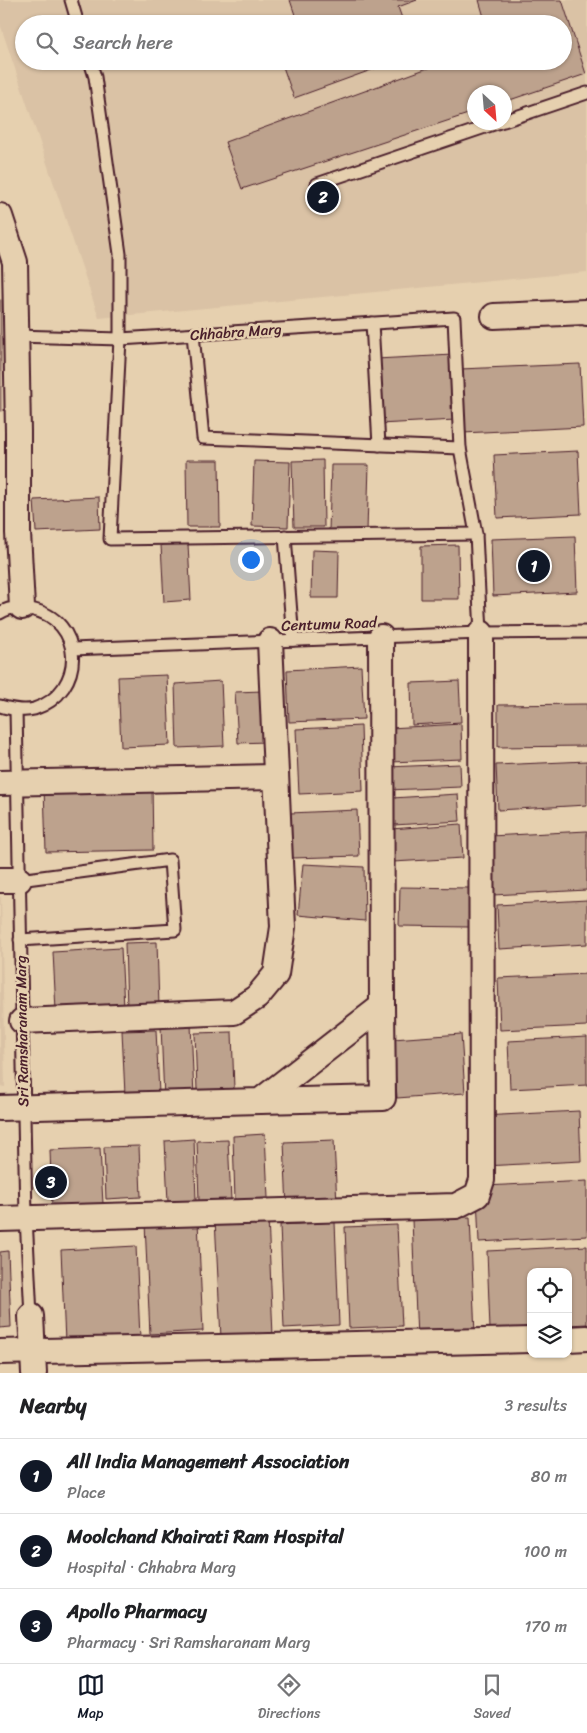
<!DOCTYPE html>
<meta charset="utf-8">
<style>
body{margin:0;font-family:Sriracha,sans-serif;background:#f2f2f2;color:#202124}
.controls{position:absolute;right:15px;bottom:15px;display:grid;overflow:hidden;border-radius:10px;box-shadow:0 1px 4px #0004}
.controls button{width:45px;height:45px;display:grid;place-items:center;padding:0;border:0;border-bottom:1px solid #e0e0e0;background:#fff;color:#202124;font:25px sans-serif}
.compass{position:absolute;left:467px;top:85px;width:45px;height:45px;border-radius:50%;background:#fff;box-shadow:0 1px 4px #0004;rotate:154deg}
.you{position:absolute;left:250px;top:559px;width:18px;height:18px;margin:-12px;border:4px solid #fff;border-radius:50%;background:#1a73e8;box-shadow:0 0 0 8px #1a73e833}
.badge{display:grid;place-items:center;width:32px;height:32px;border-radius:50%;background:#111827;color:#fff;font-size:16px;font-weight:700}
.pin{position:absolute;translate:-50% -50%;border:2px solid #fff;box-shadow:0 1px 5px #0006}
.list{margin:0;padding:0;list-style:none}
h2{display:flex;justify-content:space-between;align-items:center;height:65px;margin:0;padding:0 20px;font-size:21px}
h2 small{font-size:16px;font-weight:400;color:#757577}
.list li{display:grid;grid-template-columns:32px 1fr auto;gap:15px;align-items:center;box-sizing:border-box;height:75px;padding:0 20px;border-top:1px solid #e0e0e0}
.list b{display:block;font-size:19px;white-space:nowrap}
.list p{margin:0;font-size:16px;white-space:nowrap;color:#757577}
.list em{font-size:16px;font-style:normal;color:#757577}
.icon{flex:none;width:28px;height:28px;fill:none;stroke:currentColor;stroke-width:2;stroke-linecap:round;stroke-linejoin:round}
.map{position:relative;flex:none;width:587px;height:1373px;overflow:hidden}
.search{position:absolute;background:#fff;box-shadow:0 1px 4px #0004;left:15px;right:15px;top:15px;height:55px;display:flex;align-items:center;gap:12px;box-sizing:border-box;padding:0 18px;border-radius:28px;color:#757577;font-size:19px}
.sheet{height:290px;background:#fff}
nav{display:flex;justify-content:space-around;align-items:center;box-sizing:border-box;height:70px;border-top:1px solid #e0e0e0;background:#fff;font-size:14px;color:#757577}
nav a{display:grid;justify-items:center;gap:2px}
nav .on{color:#111827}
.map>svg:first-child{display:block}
.built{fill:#dac2a5;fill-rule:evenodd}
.green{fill:#cdb499;stroke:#8c6a62}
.building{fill:#bda28d;stroke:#4a1f2b}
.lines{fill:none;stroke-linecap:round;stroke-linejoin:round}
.service-casing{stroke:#4a1f2b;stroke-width:15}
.minor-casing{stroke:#4a1f2b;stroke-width:28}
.service{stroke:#e6d0af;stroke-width:11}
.minor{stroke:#e6d0af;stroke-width:24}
.labels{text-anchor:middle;stroke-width:5;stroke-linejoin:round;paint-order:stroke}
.street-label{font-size:15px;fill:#4a1f2b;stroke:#e6d0af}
</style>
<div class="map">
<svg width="587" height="1373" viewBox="0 0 587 1373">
<rect width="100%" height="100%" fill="#e6d0af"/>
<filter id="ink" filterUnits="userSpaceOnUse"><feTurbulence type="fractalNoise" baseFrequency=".02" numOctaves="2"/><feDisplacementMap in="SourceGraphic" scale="10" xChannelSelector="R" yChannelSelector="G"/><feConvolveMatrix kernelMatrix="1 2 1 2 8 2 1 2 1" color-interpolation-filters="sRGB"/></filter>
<g filter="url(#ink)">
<g class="built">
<path d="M0,0H587V272L99,318L0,24ZM24,24H563V61H24ZM474,92H504V122H474Z"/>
<path d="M0,897H1L5,1087L0,1086Z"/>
</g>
<rect class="green" x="0" y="300" width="1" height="111"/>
<g class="building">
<path d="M290,0H417L398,7L404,24H298Z"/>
<path d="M479,0H562L586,74L504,102V92H474V112L242,189L225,142L447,61H563V24H486Z"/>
<path d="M281,61H396L294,98Z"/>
<path d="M453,355L456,420L379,424L376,359Z"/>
<path d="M580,364L583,427L463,433L460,369Z"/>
<path d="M578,451L581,514L497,518L494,455Z"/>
<path d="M186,460H219L220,527H187Z"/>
<path d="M323,460L324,527H294L292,461Z"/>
<path d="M254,461L290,462L288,527L252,526Z"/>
<path d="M331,465H369L367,531H329Z"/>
<path d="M99,497L100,529L36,532L34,500Z"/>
<path d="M575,536L577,592L493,596L491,539Z"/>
<path d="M188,544L191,600L164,602L161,545Z"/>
<path d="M458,545L459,599H421V546Z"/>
<path d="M312,550L339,551L338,598H311Z"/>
<path d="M361,666L364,719L289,722L287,670Z"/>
<path d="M167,675L170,745L121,747L118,677Z"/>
<path d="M221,681L224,746L177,748L175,684Z"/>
<path d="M459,681L461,722L412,725L411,683Z"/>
<path d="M263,691L266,742L238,743L235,692Z"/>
<path d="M587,704V746L498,747V705Z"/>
<path d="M461,724L462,759L391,762L390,728Z"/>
<path d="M361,726L363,791L299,794L296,729Z"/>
<path d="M587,761V805L498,810L496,765Z"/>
<path d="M460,764L461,787L388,790L387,767Z"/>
<path d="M152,785L153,850L46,852L44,787Z"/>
<path d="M458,794L460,821L394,825L392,798Z"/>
<path d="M357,810L359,856L292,858L290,813Z"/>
<path d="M461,824L463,858L393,862L390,829Z"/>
<path d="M587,831V890L493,895L490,836Z"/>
<path d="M303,864L364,867L365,921L298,915Z"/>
<path d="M400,887L470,888L469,927L399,926Z"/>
<path d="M587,900V944L499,949L497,905Z"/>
<path d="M157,942L159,1007L127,1009L125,943Z"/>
<path d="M121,948L124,1008L56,1011L53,952Z"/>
<path d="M587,974V1026L500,1030L498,978Z"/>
<path d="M191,1024L194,1097L164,1099L161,1026Z"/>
<path d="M156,1030L159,1094L125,1095L122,1031Z"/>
<path d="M232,1032L234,1089L197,1090L195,1033Z"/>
<path d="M461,1034L465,1093L397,1098L393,1039Z"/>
<path d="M587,1037V1085L510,1089L508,1041Z"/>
<path d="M579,1111L581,1161L484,1166L482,1116Z"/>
<path d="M265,1134L268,1198L235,1200L233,1136Z"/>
<path d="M194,1139L196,1201L168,1202L165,1141Z"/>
<path d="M228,1140L231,1200L199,1201L197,1141Z"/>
<path d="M334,1140L337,1205L287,1208L284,1142Z"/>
<path d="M139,1146L141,1197L106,1199L104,1147Z"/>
<path d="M100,1148L103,1204L52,1207L50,1150Z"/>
<path d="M587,1181V1236L479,1242L477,1195L485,1186Z"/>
<path d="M268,1216L273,1336L221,1338L215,1219Z"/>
<path d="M470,1217L475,1335L417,1338L412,1220Z"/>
<path d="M198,1221L203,1331L150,1334L145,1223Z"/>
<path d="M335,1222L339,1325L284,1328L280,1225Z"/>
<path d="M397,1225L402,1326L349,1328L345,1227Z"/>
<path d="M136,1246L140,1338L65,1342L61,1250Z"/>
<path d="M587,1246V1324L568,1325V1272H531V1327L490,1329L487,1251Z"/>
<path d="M8,1251L11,1327L0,1328V1252Z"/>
</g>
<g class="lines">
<g class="service-casing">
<g id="service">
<path d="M71,0L78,24"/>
<path d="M90,61L95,77L120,254V339L110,539L476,534"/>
<path d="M504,121L587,93"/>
<path d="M317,184L500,122"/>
<path d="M372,323L379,445"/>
<path d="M193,334L203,438L460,448"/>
<path d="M16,336L120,339L454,318L460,448L476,534L481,633"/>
<path d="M285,536L293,640"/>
<path d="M0,613C9,607 20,607 30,609C85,619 87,692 34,709C23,712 11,709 0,706"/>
<path d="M72,649L481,633L587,632"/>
<path d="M16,710L26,1217L31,1316"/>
<path d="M19,880L170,860L175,930L20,940"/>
</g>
</g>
<g class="minor-casing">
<g id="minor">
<path d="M0,216L15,262L18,432V533L22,607"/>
<path d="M494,316L585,312L587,313"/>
<path d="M0,783L276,777"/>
<path d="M0,880H19"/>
<path d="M22,1021L234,1012L257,997L276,974L283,927L270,641"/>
<path d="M260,1101L383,1098L382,1006"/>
<path d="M0,1108L260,1101L382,1006L381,637"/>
<path d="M0,1219L456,1206L477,1195L482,1180L481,633"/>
<path d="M31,1316L34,1373"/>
<path d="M568,1339L587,1338"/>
<path d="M0,1352L531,1340"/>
</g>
</g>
<use href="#service" class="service"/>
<use href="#minor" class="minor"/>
</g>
</g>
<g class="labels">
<g class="street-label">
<text transform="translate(236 332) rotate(-4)" y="5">Chhabra Marg</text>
<text transform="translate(329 624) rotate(-2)" y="5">Centumu Road</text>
<text transform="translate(22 1031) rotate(-91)" y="5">Sri Ramsharanam Marg</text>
</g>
</g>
</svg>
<div class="controls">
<button><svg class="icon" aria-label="locate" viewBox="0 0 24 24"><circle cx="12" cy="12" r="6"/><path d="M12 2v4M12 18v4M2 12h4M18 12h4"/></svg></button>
<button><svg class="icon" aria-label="layers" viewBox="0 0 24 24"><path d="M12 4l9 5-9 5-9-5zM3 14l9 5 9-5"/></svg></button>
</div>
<svg class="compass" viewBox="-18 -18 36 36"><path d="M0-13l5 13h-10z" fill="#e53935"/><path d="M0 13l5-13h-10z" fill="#757577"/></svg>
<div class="you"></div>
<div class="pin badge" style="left:534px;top:566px">1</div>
<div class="pin badge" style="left:323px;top:197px">2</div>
<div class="pin badge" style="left:51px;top:1182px">3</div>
<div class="search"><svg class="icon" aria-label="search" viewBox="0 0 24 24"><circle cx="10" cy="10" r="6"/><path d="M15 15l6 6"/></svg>Search here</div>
</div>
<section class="sheet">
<h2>Nearby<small>3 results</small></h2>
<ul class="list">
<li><span class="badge">1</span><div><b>All India Management Association</b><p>Place</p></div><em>80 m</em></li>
<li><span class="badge">2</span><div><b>Moolchand Khairati Ram Hospital</b><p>Hospital · Chhabra Marg</p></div><em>100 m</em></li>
<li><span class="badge">3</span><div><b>Apollo Pharmacy</b><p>Pharmacy · Sri Ramsharanam Marg</p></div><em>170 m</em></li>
</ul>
</section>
<nav>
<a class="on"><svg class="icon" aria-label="map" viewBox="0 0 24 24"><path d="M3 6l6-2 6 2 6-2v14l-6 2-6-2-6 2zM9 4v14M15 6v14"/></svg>Map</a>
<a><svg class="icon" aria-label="directions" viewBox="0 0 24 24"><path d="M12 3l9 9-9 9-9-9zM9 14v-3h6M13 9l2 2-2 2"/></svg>Directions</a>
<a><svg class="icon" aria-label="saved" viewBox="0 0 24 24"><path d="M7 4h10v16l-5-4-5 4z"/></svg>Saved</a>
</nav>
